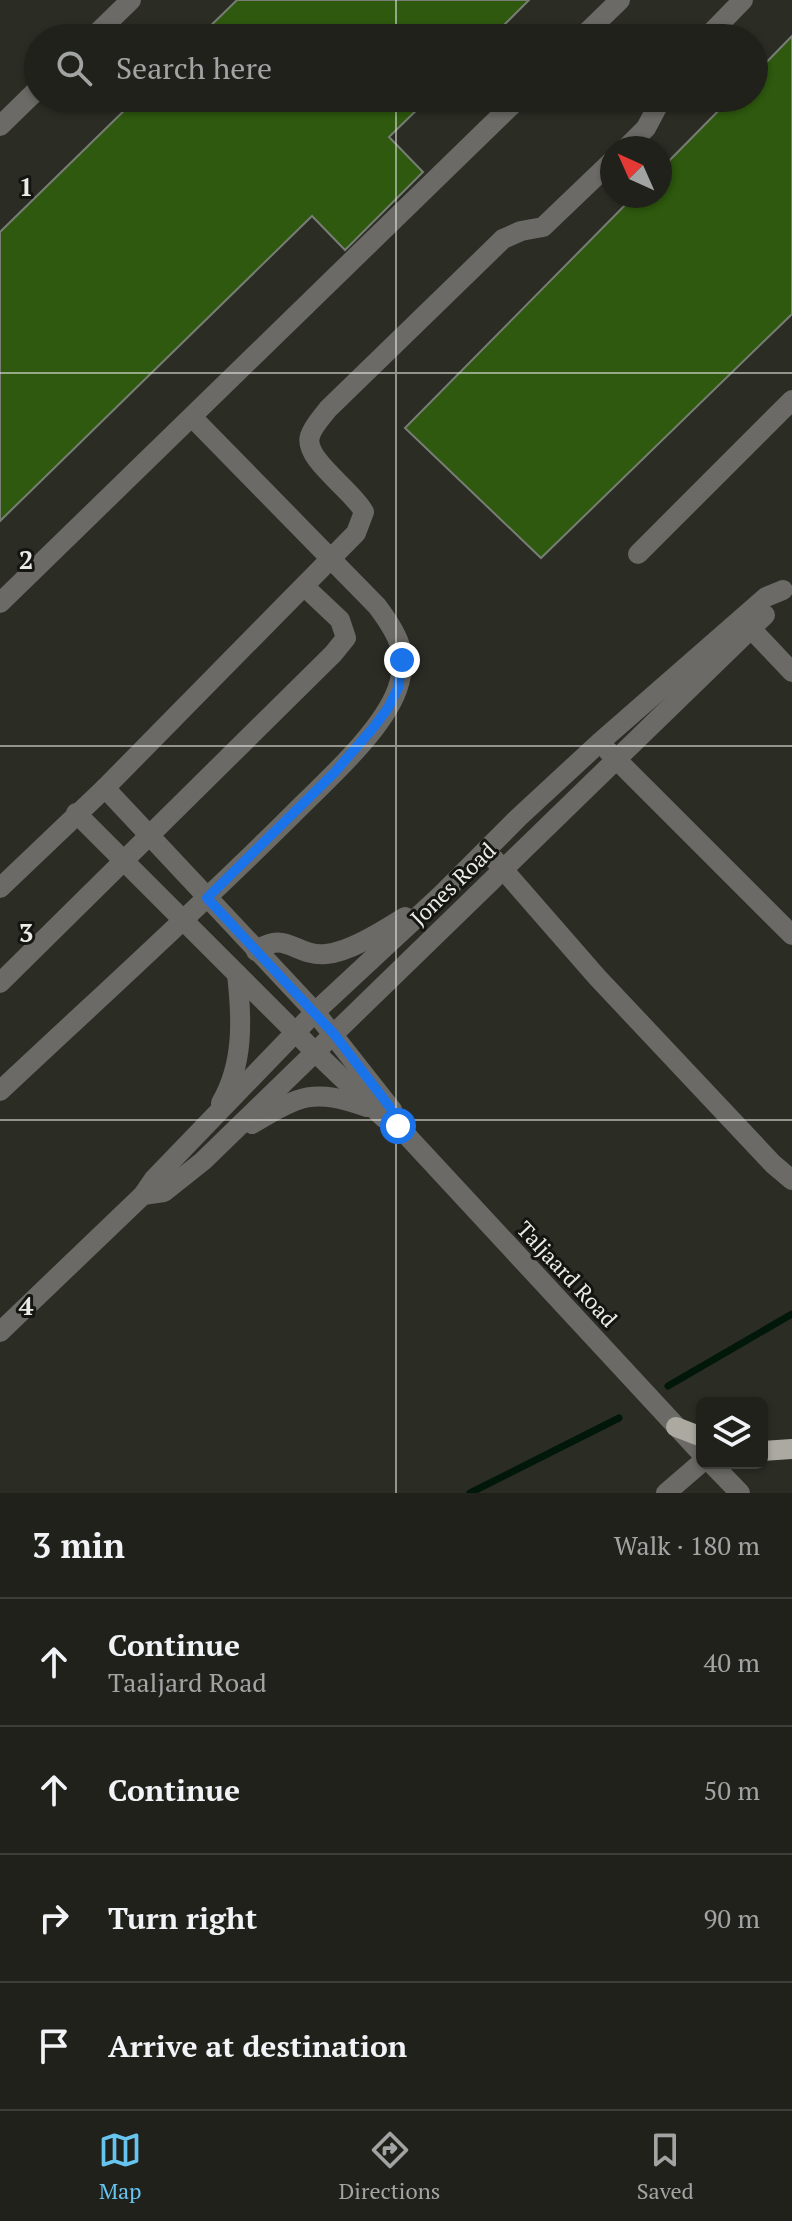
<!DOCTYPE html>
<meta charset="utf-8">
<style>
body{margin:0;font-family:"PT Serif",serif;background:#2d2e28;color:#f1f3f6}
.controls{position:absolute;right:24px;bottom:24px;display:grid;overflow:hidden;border-radius:12px;box-shadow:0 2px 6px #0004}
.controls button{width:72px;height:72px;display:grid;place-items:center;padding:0;border:0;border-bottom:2px solid #3d3e3a;background:#20211b;color:#f1f3f6;font:40px sans-serif}
.compass{position:absolute;left:600px;top:136px;width:72px;height:72px;border-radius:50%;background:#20211b;box-shadow:0 2px 6px #0004;rotate:315deg}
.stop{position:absolute;width:24px;height:24px;margin:-18px;border:6px solid #1a73e8;border-radius:50%;background:#fff}
.stop.end{background:#1a73e8;border-color:#fff;box-shadow:0 2px 8px #0008}
.list{margin:0;padding:0;list-style:none}
h2{display:flex;justify-content:space-between;align-items:center;height:104px;margin:0;padding:0 32px;font-size:34px}
h2 small{font-size:26px;font-weight:400;color:#a2a3a3}
.list li{display:grid;grid-template-columns:52px 1fr auto;gap:24px;align-items:center;box-sizing:border-box;height:128px;padding:0 32px;border-top:2px solid #3d3e3a}
.list b{display:block;font-size:30px;white-space:nowrap}
.list p{margin:0;font-size:26px;white-space:nowrap;color:#a2a3a3}
.list em{font-size:26px;font-style:normal;color:#a2a3a3}
.icon{flex:none;width:44px;height:44px;fill:none;stroke:currentColor;stroke-width:2;stroke-linecap:round;stroke-linejoin:round}
.map{position:relative;flex:none;width:792px;height:1493px;overflow:hidden}
.search{position:absolute;background:#20211b;box-shadow:0 2px 6px #0004;left:24px;right:24px;top:24px;height:88px;display:flex;align-items:center;gap:20px;box-sizing:border-box;padding:0 28px;border-radius:44px;color:#a2a3a3;font-size:30px}
.sheet{height:616px;background:#20211b}
nav{display:flex;justify-content:space-around;align-items:center;box-sizing:border-box;height:112px;border-top:2px solid #3d3e3a;background:#20211b;font-size:22px;color:#a2a3a3}
nav a{display:grid;justify-items:center;gap:4px}
nav .on{color:#66c4ef}
.map>svg:first-child{display:block}
.lines{fill:none;stroke-linecap:round;stroke-linejoin:round}
.stream{stroke:#00170a;stroke-width:7}
.building{fill:#2e590e;stroke:#787d75;stroke-width:2}
.minor{stroke:#6c6a66;stroke-width:20}
.major{stroke:#aca9a1;stroke-width:20}
.route{stroke:#1a73e8;stroke-width:10}
.grid{fill:none;stroke:#eaebe6;stroke-width:2;stroke-opacity:0.55}
.labels{text-anchor:middle;stroke-width:6;stroke-linejoin:round;paint-order:stroke}
.street-label{font-size:22px;fill:#eaebe6;stroke:#141411}
.grid-label{font-size:26px;text-anchor:middle;font-weight:bold;fill:#eaebe6;stroke:#141411;stroke-width:6;stroke-linejoin:round;paint-order:stroke}
</style>
<div class="map">
<svg width="792" height="1493" viewBox="0 0 792 1493">
<rect width="100%" height="100%" fill="#2b2c24"/>
<g class="lines">
<g class="stream">
<path d="M668,1386L792,1314"/>
<path d="M470,1493L619,1418"/>
</g>
</g>
<g class="building">
<path d="M237,0H529L491,38H198Z"/>
<path d="M792,36V314L541,558L405,428L634,196H660V170L731,98H754V75Z"/>
<path d="M137,98H429L389,137L423,172L345,250L312,216L0,521V232Z"/>
</g>
<g class="lines">
<g class="minor">
<path d="M92,38L131,0"/>
<path d="M581,38L620,0"/>
<path d="M706,38L743,0"/>
<path d="M0,126L38,89"/>
<path d="M626,148L646,128L662,98"/>
<path d="M638,554L792,400"/>
<path d="M0,603L519,98"/>
<path d="M742,619L792,672"/>
<path d="M608,751L792,935"/>
<path d="M105,788L315,1012L392,1110L395,1118"/>
<path d="M76,813L315,1052L384,1118L398,1126L702,1454"/>
<path d="M494,859L597,977L773,1164L792,1180"/>
<path d="M0,888L105,788L356,533L364,512C353,490 303,459 310,436C313,426 322,417 328,409L503,239L521,231L543,227L612,161"/>
<path d="M256,951C286,929 295,957 326,954C350,952 384,930 405,917"/>
<path d="M0,983L333,654L346,638L340,620L305,587"/>
<path d="M0,1091C99,998 200,907 296,811C327,780 382,731 397,690C410,654 398,634 377,606L192,417"/>
<path d="M221,1103C244,1064 242,1018 237,974"/>
<path d="M252,1124C301,1095 312,1088 367,1107"/>
<path d="M143,1195L164,1192L203,1161L765,615"/>
<path d="M0,1332L143,1195L154,1179L315,1012L442,894L519,817L599,743L766,597L783,590"/>
<path d="M711,1463L740,1493"/>
<path d="M666,1493L702,1462"/>
</g>
<g class="major">
<path d="M676,1427L702,1437"/>
<path d="M762,1451L792,1449"/>
</g>
</g>
<g class="lines">
<path class="route" d="M398,1126L392,1110L334,1034L207,898L334,773L373,728L388,708L398,688L402,660"/>
</g>
<path class="grid" d="M396,0V38M396,98V1493M0,373H792M0,746H792M0,1120H792"/>
<g class="labels">
<g class="street-label">
<text transform="translate(453 884) rotate(-44)" y="8">Jones Road</text>
<text transform="translate(567 1274) rotate(47)" y="8">Taljaard Road</text>
</g>
</g>
<g class="grid-label">
<text x="26" y="196">1</text>
<text x="26" y="569">2</text>
<text x="26" y="942">3</text>
<text x="26" y="1315">4</text>
</g>
</svg>
<div class="controls">
<button><svg class="icon" aria-label="layers" viewBox="0 0 24 24"><path d="M12 4l9 5-9 5-9-5zM3 14l9 5 9-5"/></svg></button>
</div>
<svg class="compass" viewBox="-18 -18 36 36"><path d="M0-13l5 13h-10z" fill="#e53935"/><path d="M0 13l5-13h-10z" fill="#a2a3a3"/></svg>
<div class="stop" style="left:398px;top:1126px"></div>
<div class="stop end" style="left:402px;top:660px"></div>
<div class="search"><svg class="icon" aria-label="search" viewBox="0 0 24 24"><circle cx="10" cy="10" r="6"/><path d="M15 15l6 6"/></svg>Search here</div>
</div>
<section class="sheet">
<h2>3 min<small>Walk · 180 m</small></h2>
<ul class="list">
<li><svg class="icon" aria-label="ahead" viewBox="0 0 24 24"><path d="M12 20V5M6 11l6-6 6 6"/></svg><div><b>Continue</b><p>Taaljard Road</p></div><em>40 m</em></li>
<li><svg class="icon" aria-label="ahead" viewBox="0 0 24 24"><path d="M12 20V5M6 11l6-6 6 6"/></svg><div><b>Continue</b></div><em>50 m</em></li>
<li><svg class="icon" aria-label="right" viewBox="0 0 24 24"><path d="M7 20v-9h11M14 6l5 5-5 5"/></svg><div><b>Turn right</b></div><em>90 m</em></li>
<li><svg class="icon" aria-label="arrive" viewBox="0 0 24 24"><path d="M6 21V4h12l-3 4 3 4H6"/></svg><div><b>Arrive at destination</b></div></li>
</ul>
</section>
<nav>
<a class="on"><svg class="icon" aria-label="map" viewBox="0 0 24 24"><path d="M3 6l6-2 6 2 6-2v14l-6 2-6-2-6 2zM9 4v14M15 6v14"/></svg>Map</a>
<a><svg class="icon" aria-label="directions" viewBox="0 0 24 24"><path d="M12 3l9 9-9 9-9-9zM9 14v-3h6M13 9l2 2-2 2"/></svg>Directions</a>
<a><svg class="icon" aria-label="saved" viewBox="0 0 24 24"><path d="M7 4h10v16l-5-4-5 4z"/></svg>Saved</a>
</nav>
